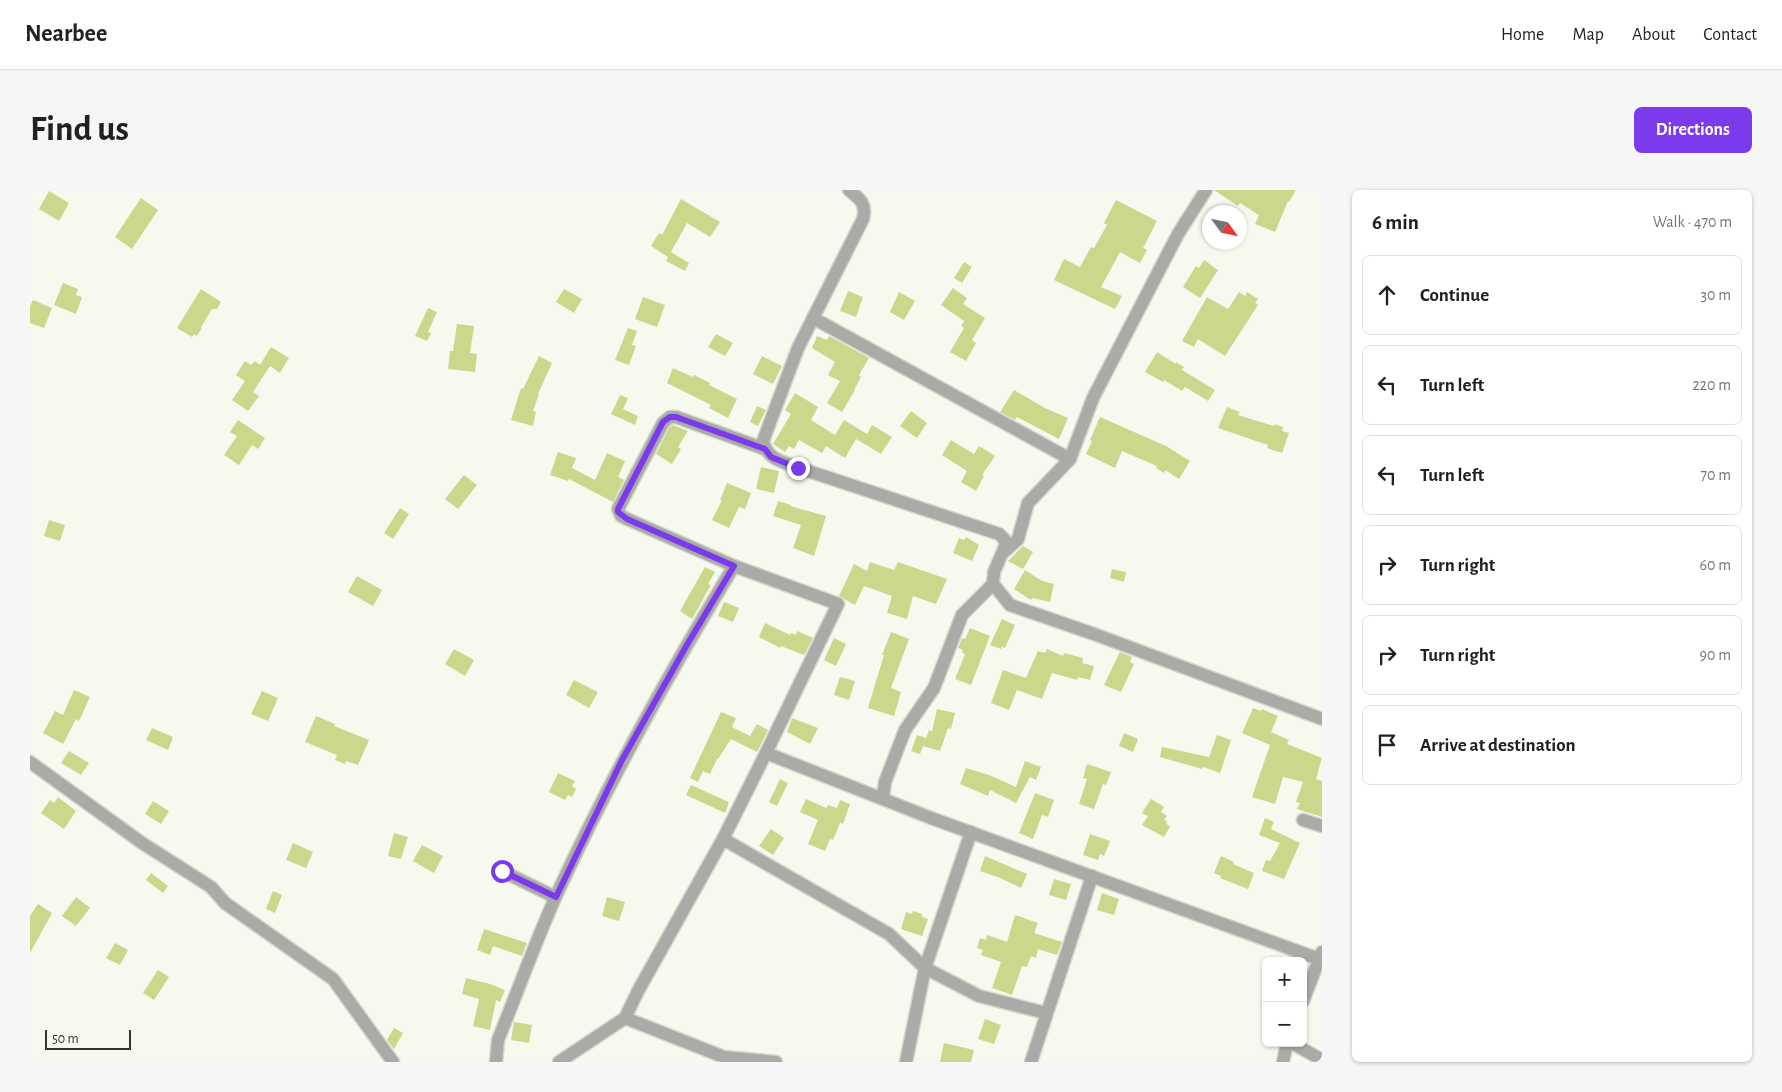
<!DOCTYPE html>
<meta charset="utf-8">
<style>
body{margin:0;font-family:"Alegreya Sans",sans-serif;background:#f6f6f6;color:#202124}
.controls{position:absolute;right:15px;bottom:15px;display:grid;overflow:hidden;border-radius:8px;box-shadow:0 1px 4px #0004}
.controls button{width:45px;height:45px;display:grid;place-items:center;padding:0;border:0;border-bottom:1px solid #e0e0e0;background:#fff;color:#202124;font:25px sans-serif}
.compass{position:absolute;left:1172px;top:15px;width:45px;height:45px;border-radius:50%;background:#fff;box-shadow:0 1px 4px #0004;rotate:123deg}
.scale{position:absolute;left:15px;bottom:12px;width:86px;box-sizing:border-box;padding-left:5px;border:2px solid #343531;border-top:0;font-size:14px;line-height:18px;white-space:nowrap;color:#343531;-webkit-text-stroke:4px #f7f9ee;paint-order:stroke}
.stop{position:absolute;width:15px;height:15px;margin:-11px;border:4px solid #7c3aed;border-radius:50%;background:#fff}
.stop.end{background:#7c3aed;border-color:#fff;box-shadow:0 1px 5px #0008}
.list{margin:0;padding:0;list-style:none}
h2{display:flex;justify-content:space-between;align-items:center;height:65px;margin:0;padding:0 20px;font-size:21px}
h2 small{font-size:16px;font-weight:400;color:#757577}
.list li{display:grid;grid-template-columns:32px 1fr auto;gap:15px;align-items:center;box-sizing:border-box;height:80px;margin:0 10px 10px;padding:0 10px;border:1px solid #e0e0e0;border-radius:8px}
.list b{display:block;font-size:19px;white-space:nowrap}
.list em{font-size:16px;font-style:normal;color:#757577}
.icon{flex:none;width:28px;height:28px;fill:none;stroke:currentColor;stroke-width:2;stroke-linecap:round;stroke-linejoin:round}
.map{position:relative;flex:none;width:1292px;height:872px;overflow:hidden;border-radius:8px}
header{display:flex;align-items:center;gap:30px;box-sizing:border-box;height:70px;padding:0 25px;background:#fff;border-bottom:1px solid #e0e0e0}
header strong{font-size:24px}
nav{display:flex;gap:28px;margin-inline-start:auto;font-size:18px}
.intro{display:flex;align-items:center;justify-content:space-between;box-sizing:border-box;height:120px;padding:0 30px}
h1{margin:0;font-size:35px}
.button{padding:12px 22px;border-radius:8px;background:#7c3aed;color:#fff;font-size:18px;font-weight:700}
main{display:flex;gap:30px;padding:0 30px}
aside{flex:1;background:#fff;border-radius:8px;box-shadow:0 1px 4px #0004}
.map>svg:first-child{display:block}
.building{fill:#cbd88c}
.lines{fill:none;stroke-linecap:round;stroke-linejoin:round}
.minor-casing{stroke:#d4d6cc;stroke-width:15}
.minor{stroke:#aaaba6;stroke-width:12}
.route{stroke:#7c3aed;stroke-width:6}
</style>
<header>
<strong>Nearbee</strong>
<nav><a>Home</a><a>Map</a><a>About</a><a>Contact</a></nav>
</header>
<div class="intro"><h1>Find us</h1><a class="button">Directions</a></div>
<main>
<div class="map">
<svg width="1292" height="872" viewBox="0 0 1292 872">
<rect width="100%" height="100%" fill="#f7f9ee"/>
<g class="building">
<path d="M1184,0H1266L1259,12L1258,11L1245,42L1225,34L1229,25L1210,13L1208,16Z"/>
<path d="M19,1L39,13L29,31L9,19Z"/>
<path d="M111,8L128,20L102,59L85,47Z"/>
<path d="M651,9L690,32L680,47L657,33L641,62L659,73L655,81L636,71L638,67L621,56L629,43L632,45Z"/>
<path d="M1086,10L1127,31L1113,58L1117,60L1110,73L1090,62L1071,97L1092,106L1085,119L1024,90L1034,69L1050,77L1061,57L1064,58L1077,35L1074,33Z"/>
<path d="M1174,70L1188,80L1170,108L1153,97L1166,76L1169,78Z"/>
<path d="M934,72L942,77L932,93L924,88Z"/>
<path d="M33,93L48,99L46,105L52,107L46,124L24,115Z"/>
<path d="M923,98L937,108L933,114L955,128L942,150L946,153L936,171L920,162L934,138L931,136L934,131L911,115Z"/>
<path d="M171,99L191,112L187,119H182L171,137L172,138L167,146L164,144L162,147L147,138Z"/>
<path d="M534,99L552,109L544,123L526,112Z"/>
<path d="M818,101L833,107L826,127L810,121Z"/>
<path d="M869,102L885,111L874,130L860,122Z"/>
<path d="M1209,102L1215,106L1217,102L1228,109L1225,113L1228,115L1195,166L1168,149L1164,157L1152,151L1177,107L1198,119Z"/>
<path d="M613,107L635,115L627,137L605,129Z"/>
<path d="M3,110L22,118L14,138L0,133V116Z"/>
<path d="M398,118L407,122L398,142L401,143L397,151L385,146Z"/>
<path d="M427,134L444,136L440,163L447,164L445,182L418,179L420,161H423Z"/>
<path d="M598,138L607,141L602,155L606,156L599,175L585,170Z"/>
<path d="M686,144L703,153L695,166L678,157Z"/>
<path d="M787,146L797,150L799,146L839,168L829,185L831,187L824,200H825L812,222L797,213L810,191L798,185L805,172L782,158Z"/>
<path d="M241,157L259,168L250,183L240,176L223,202L229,206L218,221L202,210L215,191L206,185L215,171L221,175L225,171L230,175Z"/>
<path d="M1127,162L1146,174V172L1154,177L1152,180L1185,200L1178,211L1155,197L1152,201L1134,190L1133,192L1115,182Z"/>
<path d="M509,166L522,173L508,204H509L503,221L506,222L503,236L481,230L491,198L493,199Z"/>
<path d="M732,166L752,176L743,194L723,184Z"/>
<path d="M643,178L663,187L664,185L680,193L679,195L707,209L698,228L679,218L681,215L637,193Z"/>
<path d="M984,200L1015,218L1038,228L1029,249L987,227L985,230L970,222Z"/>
<path d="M765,203L788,217L781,230L805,245L814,230L837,244L842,235L862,247L851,264L826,249L815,268L796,256L792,263L769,250L764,259L759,256L755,262L743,254L761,224L755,220Z"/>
<path d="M590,205L598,208L593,219L608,226L605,235L581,224Z"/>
<path d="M727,216L736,220L728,236L720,232Z"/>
<path d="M1197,217L1210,222L1208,225L1244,236L1245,234L1253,237L1252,241L1259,243L1252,263L1237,258L1238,255L1188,238Z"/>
<path d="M881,221L897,233L887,248L870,236Z"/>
<path d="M1070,227L1136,256L1160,271L1149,289L1135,280L1134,283L1126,278L1127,276L1092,261L1085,278L1056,264L1062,251L1060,250Z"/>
<path d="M208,230L235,248L228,259L222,255L209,275L194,265L207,246L200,242Z"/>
<path d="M643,235L658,241L648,257L651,259L642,274L626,264L639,238Z"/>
<path d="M921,250L944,264L949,256L965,266L952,285L954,286L946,301L931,292L937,281L912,265Z"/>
<path d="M528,262L546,268L542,278L565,290L577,263L595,271L588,287L594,290L583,312L539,289L538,291L520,285Z"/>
<path d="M731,277L749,281L744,303L726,299Z"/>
<path d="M434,285L447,295L428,319L415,309Z"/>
<path d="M697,293L721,303L715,319L709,317L699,338L682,330L692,310H690Z"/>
<path d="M748,311L761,315L760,316L796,326L784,366L763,358L771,335L743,326Z"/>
<path d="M370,318L379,324L363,349L354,343Z"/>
<path d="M19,330L35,335L30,351L14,346Z"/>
<path d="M936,347L949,355L942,371L923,363L929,348L934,350Z"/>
<path d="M993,356L1003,362L993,379L978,371Z"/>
<path d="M840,372L864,380L868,372L917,389L906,414L883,406L877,429L857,423L862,406L834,396L825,415L809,406L824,374L837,381Z"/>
<path d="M675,377L685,382L678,394L681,395L662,429L650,421Z"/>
<path d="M1082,379L1096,382L1094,392L1080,388Z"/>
<path d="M995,380L1012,391L1024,394L1020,412L1002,408L1001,410L984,399Z"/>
<path d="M327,386L352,400L343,416L318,402Z"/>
<path d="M694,412L709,418L703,432L688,426Z"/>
<path d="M972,429L985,435L975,458L972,457L971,459L960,455Z"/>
<path d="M735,433L760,445L761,443L766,445L767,441L783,448L774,465L751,456L750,458L729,447Z"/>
<path d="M940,438L960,446L941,495L925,489L935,464L932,463L933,460L928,458L932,448L935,449Z"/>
<path d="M861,442L879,449L861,498L871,502L864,526L838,518L854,465H852Z"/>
<path d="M804,448L816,454L806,476L794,470Z"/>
<path d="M424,459L444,470L435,486L415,474Z"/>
<path d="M1017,459L1033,466L1034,463L1053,468L1052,473L1064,476L1060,490L1048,487L1047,490L1022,483L1012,509L987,500L979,520L961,513L973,480L996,488L1008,461L1015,463Z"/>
<path d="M1090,462L1102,467L1100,472L1104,474L1091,502L1074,495Z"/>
<path d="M810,487L825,491L819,510L804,505Z"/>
<path d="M544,490L568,502L559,518L536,505Z"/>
<path d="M44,500L60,507L49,531L46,529L33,554L13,543L25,521L33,525Z"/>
<path d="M232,501L248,508L238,531L221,524Z"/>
<path d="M1223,518L1231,521L1232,519L1248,526L1241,542L1259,550L1257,554L1292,568L1286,589L1292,591V627L1267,619L1270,613L1266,612L1273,592L1253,587L1245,614L1222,607L1240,555L1212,543Z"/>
<path d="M907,519L925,523L921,539L918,538L910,561L893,556L899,540L902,541Z"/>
<path d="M691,522L706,528L702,537L720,546L727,534L738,540L727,562L701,549L688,569H687L680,584L673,581L668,592L660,588Z"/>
<path d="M286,526L305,534L304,536L339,550L328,575L316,571L315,574L305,570L307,565L275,552Z"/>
<path d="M762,528L788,538L780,554L757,542Z"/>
<path d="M122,538L143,547L138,560L116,550Z"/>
<path d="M1094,543L1108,549L1103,562L1089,556Z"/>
<path d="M887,545L896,548L890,564L881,561Z"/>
<path d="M1187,545L1201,550L1190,583L1173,577L1172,579L1130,567L1132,557L1179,567Z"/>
<path d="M39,561L59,573L51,585L31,573Z"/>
<path d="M995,571L1011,577L1006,590L1000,587L986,613L960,600L958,606L930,594L936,578L959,585L986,597Z"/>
<path d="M1057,574L1081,582L1076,595L1073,594L1064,619L1049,614L1057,589L1053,588Z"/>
<path d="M528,583L545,591L542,596L546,599L542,607L538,605L535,610L519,602Z"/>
<path d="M750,589L758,593L747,616L739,612Z"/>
<path d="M661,595L699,612L695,623L656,605Z"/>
<path d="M1005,603L1024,610L1018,627L1012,625L1003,649L989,643Z"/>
<path d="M28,607L46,621L34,639L11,623L20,610L24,613Z"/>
<path d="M776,609L796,618L798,615L807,618L810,610L820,614L813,634L810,633L803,650L800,649L795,661L778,654L788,630L770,622Z"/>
<path d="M1121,609L1134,617L1131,622L1137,626L1134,630L1137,631L1136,633L1140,637L1134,647L1112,635L1118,626L1112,623Z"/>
<path d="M123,611L139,621L131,634L115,624Z"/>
<path d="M1235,628L1244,632L1241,639L1270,653L1254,689L1232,681L1236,670L1240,671L1250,653L1229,645Z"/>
<path d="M741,639L754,648L743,665L729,656Z"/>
<path d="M364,643L378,647L371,669L358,666Z"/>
<path d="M1060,644L1080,651L1074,666L1070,664L1068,670L1053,665Z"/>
<path d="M263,653L283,662L276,678L256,670Z"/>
<path d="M392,655L413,666L404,683L383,671Z"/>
<path d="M955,666L997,684L991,698L970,688L950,681Z"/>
<path d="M1191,666L1204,672L1203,674L1224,683L1218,699L1190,688L1191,686L1184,683Z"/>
<path d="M121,683L138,696L133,703L116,690Z"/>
<path d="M1024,689L1041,694L1036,710L1019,705Z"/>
<path d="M243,701L252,705L245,723L236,719Z"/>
<path d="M1072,703L1089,709L1084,725L1067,720Z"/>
<path d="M46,707L60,718L46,736L32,726Z"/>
<path d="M577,707L595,712L589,731L572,726Z"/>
<path d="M8,714L22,723L0,763V726Z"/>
<path d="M883,721L892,724V727L898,729L892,746L871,739L876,722L882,724Z"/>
<path d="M985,725L1008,733L1004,743L1032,752L1027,765L1008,759L1006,768L1001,766L997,777L992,776L982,805L962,798L971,772L951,765L953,760L947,758L950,748L956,750L957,745L977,752Z"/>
<path d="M454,739L497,753L492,766L463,756L460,765L447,760Z"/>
<path d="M85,753L98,760L90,775L76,768Z"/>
<path d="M128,780L139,787L124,810L113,803Z"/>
<path d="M436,788L460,794L475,800L470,812L466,810L460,840L443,836L449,809L432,804Z"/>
<path d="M955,829L971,835L964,854L948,849Z"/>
<path d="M484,832L502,835L499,853L481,850Z"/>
<path d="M364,838L373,843L364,859L357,850Z"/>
<path d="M914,853L944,860L941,872H910Z"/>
</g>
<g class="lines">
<g class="minor-casing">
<g id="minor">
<path d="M819,0C830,9 837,14 833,29L768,158L733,251C738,270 751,271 769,278L969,344L974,349L976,354L964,382L963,394L980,415L1064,444L1292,529"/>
<path d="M783,128L1040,269"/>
<path d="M975,361L988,349L998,313L1040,269L1063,208L1148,44L1176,0"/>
<path d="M736,563L901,628L1289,769"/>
<path d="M0,572L112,653L181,697L195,713L303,789L363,872"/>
<path d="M853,608L855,592L875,540L904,498L932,425L963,394"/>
<path d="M1273,630L1292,636"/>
<path d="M693,649L859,744L895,778L949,806L1016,823"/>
<path d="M472,681L525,707"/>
<path d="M1273,811L1292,762"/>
<path d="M595,828L608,801L693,649L736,563L808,414L704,376L597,329L591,326L588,319L633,233L640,227H646L735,259"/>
<path d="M1262,853L1292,870"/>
<path d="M466,872L468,850C487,803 505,753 526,706C578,593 639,483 704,376"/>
<path d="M529,872L595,828L694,867L746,872"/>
<path d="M876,872L895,778L941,642"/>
<path d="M1001,872L1062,686"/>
<path d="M1253,872L1257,853"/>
</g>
</g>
<use href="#minor" class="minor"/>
</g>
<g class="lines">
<path class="route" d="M472,681L526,707L592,570L658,453L704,376L597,329L588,322V319L633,232L640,227H646L735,259L741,267L768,278"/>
</g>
</svg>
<div class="controls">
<button>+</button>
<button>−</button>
</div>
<svg class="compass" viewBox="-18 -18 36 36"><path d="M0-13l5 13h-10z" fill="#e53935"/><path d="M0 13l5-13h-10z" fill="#757577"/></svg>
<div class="scale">50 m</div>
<div class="stop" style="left:472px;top:681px"></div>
<div class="stop end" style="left:768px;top:278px"></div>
</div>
<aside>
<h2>6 min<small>Walk · 470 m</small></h2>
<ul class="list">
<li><svg class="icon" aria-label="ahead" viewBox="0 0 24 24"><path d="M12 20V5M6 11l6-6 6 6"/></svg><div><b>Continue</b></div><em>30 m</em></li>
<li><svg class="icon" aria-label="left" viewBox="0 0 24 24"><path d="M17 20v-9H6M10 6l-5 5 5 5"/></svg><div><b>Turn left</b></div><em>220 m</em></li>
<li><svg class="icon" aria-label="left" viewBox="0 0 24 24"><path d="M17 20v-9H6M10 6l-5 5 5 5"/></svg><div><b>Turn left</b></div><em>70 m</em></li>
<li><svg class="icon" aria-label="right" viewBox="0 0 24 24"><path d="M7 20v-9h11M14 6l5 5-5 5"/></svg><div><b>Turn right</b></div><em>60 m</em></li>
<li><svg class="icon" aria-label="right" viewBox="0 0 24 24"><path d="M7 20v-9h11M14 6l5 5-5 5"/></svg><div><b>Turn right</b></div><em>90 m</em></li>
<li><svg class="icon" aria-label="arrive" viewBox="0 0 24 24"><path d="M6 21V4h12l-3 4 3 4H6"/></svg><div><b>Arrive at destination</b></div></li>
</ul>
</aside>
</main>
